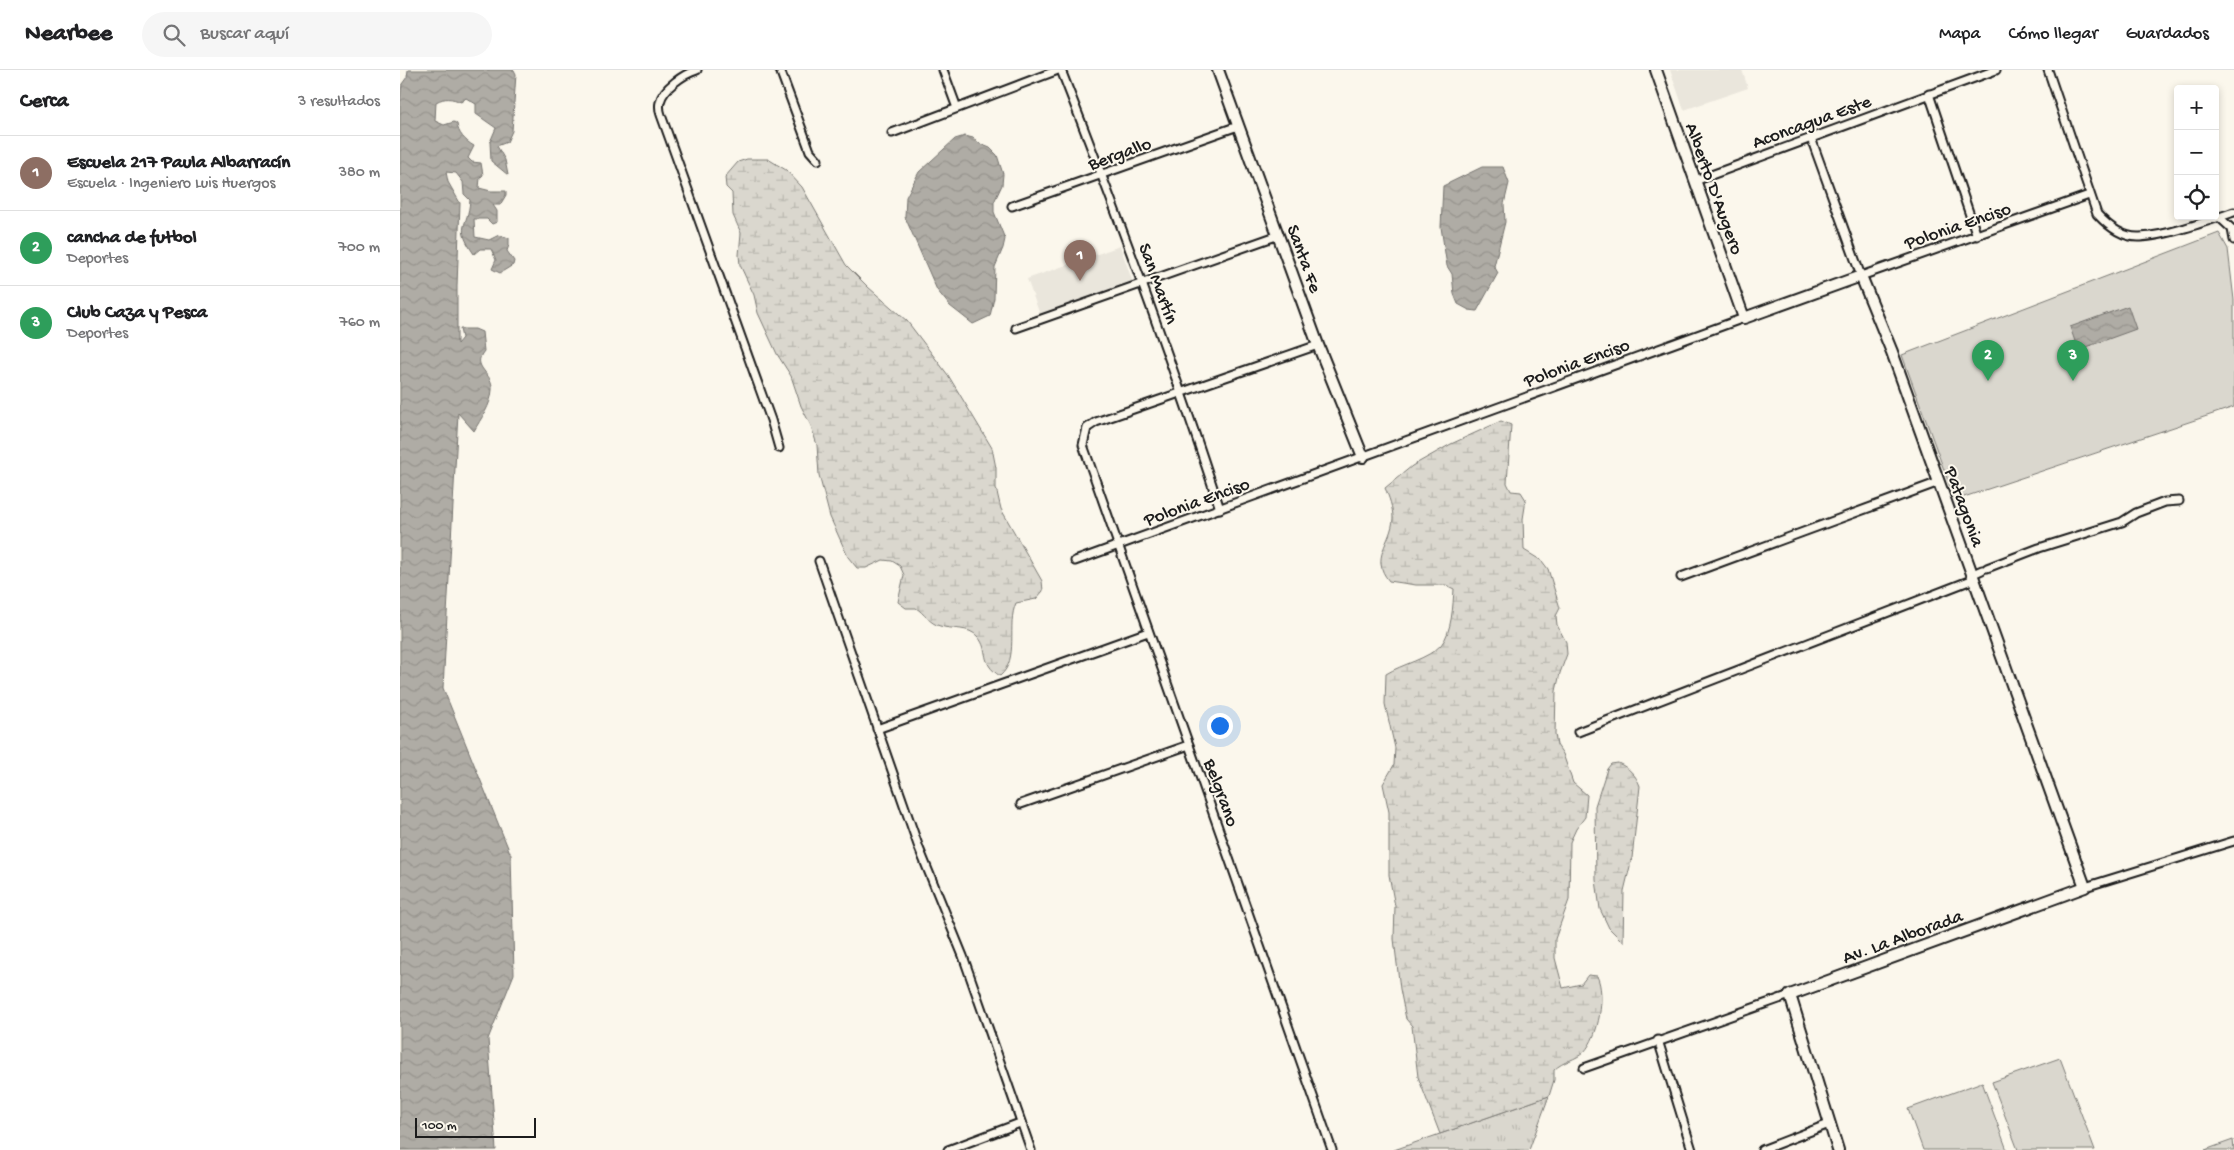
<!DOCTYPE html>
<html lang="es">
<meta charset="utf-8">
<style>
body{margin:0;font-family:"Gochi Hand",sans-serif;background:#f6f6f6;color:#202124}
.controls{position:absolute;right:15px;top:15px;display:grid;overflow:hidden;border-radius:5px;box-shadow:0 2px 8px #0003}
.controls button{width:45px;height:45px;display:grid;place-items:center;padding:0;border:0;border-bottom:1px solid #e0e0e0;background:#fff;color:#202124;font:25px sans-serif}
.scale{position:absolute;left:15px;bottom:12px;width:121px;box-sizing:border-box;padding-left:5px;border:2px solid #1c1c1c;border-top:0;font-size:14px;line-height:18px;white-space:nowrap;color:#1c1c1c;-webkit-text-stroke:4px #fbf7ec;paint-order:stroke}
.you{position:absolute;left:819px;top:655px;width:18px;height:18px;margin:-12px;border:4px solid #fff;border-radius:50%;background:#1a73e8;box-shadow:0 0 0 8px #1a73e833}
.badge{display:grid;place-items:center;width:32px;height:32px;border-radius:50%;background:#1f6fb2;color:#fff;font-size:16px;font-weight:700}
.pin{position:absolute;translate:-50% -41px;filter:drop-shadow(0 1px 2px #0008)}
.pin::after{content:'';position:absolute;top:26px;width:18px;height:15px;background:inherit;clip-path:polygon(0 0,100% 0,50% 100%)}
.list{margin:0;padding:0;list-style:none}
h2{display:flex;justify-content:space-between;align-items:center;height:65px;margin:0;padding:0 20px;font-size:21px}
h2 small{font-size:16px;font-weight:400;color:#757577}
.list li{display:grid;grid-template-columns:32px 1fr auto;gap:15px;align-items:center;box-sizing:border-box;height:75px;padding:0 20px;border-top:1px solid #e0e0e0}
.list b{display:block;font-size:19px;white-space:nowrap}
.list p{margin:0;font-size:16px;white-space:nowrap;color:#757577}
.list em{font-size:16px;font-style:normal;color:#757577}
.icon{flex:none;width:28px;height:28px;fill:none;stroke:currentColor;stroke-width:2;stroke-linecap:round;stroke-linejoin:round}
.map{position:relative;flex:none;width:1834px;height:1080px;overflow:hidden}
header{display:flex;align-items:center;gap:30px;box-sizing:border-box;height:70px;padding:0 25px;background:#fff;border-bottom:1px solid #e0e0e0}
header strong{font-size:24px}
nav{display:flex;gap:28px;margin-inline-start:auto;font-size:18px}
.search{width:350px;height:45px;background:#f6f6f6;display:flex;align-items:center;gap:12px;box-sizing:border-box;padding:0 18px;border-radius:28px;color:#757577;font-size:19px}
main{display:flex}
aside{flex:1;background:#fff}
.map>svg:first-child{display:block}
.built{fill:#eae6dc}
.grass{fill:url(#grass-tufts);stroke:#7b7a75}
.wetland{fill:url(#wetland-marsh);stroke:#7b7a75}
.park{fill:#dad7ce;stroke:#7b7a75}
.water{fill:url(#water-waves);stroke:#74726e}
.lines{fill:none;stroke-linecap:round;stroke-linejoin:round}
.street-casing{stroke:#1c1c1c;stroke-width:11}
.secondary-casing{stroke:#1c1c1c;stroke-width:14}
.street{stroke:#fbf7ec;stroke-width:7}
.secondary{stroke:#fbf7ec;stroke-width:10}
.labels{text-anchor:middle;stroke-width:4;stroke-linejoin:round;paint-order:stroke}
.street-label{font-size:19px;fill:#1c1c1c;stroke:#fbf7ec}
</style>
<header>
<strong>Nearbee</strong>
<div class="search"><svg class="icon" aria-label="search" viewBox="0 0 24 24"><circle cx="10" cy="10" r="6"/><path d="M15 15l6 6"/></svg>Buscar aquí</div>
<nav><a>Mapa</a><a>Cómo llegar</a><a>Guardados</a></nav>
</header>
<main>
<aside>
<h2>Cerca<small>3 resultados</small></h2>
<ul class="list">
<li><span class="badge" style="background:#8d6e63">1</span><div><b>Escuela 217 Paula Albarracín</b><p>Escuela · Ingeniero Luis Huergos</p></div><em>380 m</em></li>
<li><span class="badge" style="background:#2e9e5b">2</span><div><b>cancha de futbol</b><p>Deportes</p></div><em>700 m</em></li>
<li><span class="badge" style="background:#2e9e5b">3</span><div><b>Club Caza y Pesca</b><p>Deportes</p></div><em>760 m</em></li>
</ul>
</aside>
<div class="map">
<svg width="1834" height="1080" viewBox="0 0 1834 1080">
<defs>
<pattern id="grass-tufts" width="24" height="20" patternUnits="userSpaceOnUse" patternTransform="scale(1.25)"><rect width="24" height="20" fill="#dad7ce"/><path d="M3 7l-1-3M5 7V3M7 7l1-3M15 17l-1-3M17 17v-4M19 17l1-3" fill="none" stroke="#bab8b0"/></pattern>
<pattern id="wetland-marsh" width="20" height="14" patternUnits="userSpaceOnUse" patternTransform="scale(1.25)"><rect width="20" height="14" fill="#dad7ce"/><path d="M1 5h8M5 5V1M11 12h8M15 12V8" fill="none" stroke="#bab8b0"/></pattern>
<pattern id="water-waves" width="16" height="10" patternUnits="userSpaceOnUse" patternTransform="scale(1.25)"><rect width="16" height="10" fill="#afaca5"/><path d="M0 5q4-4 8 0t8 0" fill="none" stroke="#96938d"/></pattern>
</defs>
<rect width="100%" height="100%" fill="#fbf7ec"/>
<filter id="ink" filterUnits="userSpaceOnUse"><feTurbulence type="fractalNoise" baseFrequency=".02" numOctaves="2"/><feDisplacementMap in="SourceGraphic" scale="10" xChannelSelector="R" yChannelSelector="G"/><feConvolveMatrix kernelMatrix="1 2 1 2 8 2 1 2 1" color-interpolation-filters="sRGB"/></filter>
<g filter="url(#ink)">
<g class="built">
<path d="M1270,0H1342L1348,18L1284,40Z"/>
<path d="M720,176L733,213L640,245L627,209Z"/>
</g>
<path class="grass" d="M1149,1026L1129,1080H994Z"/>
<g class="wetland">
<path d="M347,89H368L386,100L402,117L446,195L468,217L507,251L548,305L592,378L596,398V418L601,439L642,511L643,521L636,529L616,533C606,555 620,589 600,606C579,592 590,581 578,567C569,556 552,560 540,556C530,554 524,543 516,538H506L498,532L504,505L500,496L492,491L483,490L466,498H457L448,487L430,447L419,405L417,375L411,356L401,336L391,306L377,284L358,243L354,225L340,195L339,185L341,163L333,145L332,123L326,117L325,107L338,92Z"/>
<path d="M1101,351L1111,355L1107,413L1111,421L1121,422L1126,430L1123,449L1124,480L1142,491L1148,499L1160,538L1156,546L1157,555L1166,572L1167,584L1160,603L1156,621L1155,664L1157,675L1163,684L1173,713L1187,725L1185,747L1176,759L1170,772L1169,830L1155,869V888L1163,918L1181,914L1188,905L1197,906C1206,925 1199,966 1184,982C1176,990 1163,991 1154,1000V1010L1149,1026L1040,1064L1018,1007L1012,956L1006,949L1000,919L994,869L995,836L989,805V742L983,714L994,695L995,678L985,634L986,604C1002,594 1028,589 1041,575C1052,562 1053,535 1054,519L1046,515H1016L989,511C969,487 992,473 993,448C993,438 989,427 985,418L1012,396L1051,374Z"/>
<path d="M1218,693C1229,698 1236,705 1240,716L1232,788L1224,821L1223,872L1209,858L1200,839L1196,810L1195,736L1207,699L1211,694Z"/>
</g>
<g class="park">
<path d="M1819,163L1828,179L1834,230V337L1555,430L1502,285Z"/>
<path d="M1660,988L1695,1080H1618L1592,1012Z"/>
<path d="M1582,1012L1607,1080H1523L1508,1039Z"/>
<path d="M1833,1070L1834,1080H1805Z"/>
</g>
<g class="water">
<path d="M8,0H114L116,4L112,61L107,72L97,76L105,90L108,105L91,91L90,72L96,58L76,44V34L66,28L61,32C52,28 45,27 36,32L35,51L44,55L54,52L57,54C58,63 65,71 74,76L68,88L72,92L81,93L83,105L80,108L79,118L91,121H106V125L100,135H93L97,141V152L92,154L87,149H74L75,167L89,170L99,165L109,168V175L107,181L114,191L113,195L100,203L92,199L96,190L91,179H80L74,184C54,155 68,159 70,130L64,124L63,112L56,103L46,102L48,112L60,133L57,216V274L62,268L60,259H75L82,262L84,281C70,298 94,302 92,320C91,336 81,348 74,361L58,343L43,618L111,785L114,904L88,969L96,1080H0V31L2,14L7,7Z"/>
<path d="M565,66L573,68L580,74L590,78L597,85L603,104L602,115L594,132V142L605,169L603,178L595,197L594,228L590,246L573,254L550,236L537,220L505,147L506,127L519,102L555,69Z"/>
<path d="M1082,97H1103L1109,113L1104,134L1105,152L1094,196L1098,203L1077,241L1069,240L1058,234L1054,224L1052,204L1047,196L1041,157L1043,116Z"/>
<path d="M1728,236L1736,259L1678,280L1670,257Z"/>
</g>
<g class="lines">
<g class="street-casing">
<g id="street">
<path d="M297,0C284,4 263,18 260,32C259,36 260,42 261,45L371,350L379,378"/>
<path d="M380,0L410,81L418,90"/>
<path d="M543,0L557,38"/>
<path d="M661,0C718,145 772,291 820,439"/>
<path d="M1648,0L1697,144C1708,156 1722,168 1740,167C1766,166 1808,151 1834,142"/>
<path d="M1529,24L1577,166"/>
<path d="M492,63L658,0"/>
<path d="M1411,68L1461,206L1689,125"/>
<path d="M1295,111L1596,0"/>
<path d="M612,136L838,56"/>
<path d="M1819,147L1832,159L1834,170"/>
<path d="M616,258L879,165"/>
<path d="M918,275L696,352L687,358L683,375C765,610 851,844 932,1080"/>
<path d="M419,491L519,778L563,886L631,1080"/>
<path d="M675,491L1344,248"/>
<path d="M1587,498L1639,478L1722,452L1736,443L1765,432L1779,431"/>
<path d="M1573,504L1582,500"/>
<path d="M1281,507L1539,412"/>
<path d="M477,659L748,562"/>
<path d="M1178,662L1574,509"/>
<path d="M621,734L789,675"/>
<path d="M1685,817L1834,771"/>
<path d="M1258,970L1292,1080"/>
<path d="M1184,998L1390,925"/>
<path d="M548,1080L620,1053"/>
<path d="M1362,1080L1429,1054"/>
</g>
</g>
<g class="secondary-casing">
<g id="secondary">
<path d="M818,0L918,275L963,387"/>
<path d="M1256,0L1344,248L1461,206L1492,282L1685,817L1390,925L1438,1080"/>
</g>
</g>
<use href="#street" class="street"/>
<use href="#secondary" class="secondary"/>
</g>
</g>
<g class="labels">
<g class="street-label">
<text transform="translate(1411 50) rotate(-20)" y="7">Aconcagua Este</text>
<text transform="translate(719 82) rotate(-20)" y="7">Bergallo</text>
<text transform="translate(1316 118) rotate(70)" y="7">Alberto D'Augero</text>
<text transform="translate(1557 154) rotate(-19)" y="7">Polonia Enciso</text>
<text transform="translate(906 188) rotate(70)" y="7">Santa Fe</text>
<text transform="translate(760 213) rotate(70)" y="7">San Martín</text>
<text transform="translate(1176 291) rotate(-20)" y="7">Polonia Enciso</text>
<text transform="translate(796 430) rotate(-20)" y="7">Polonia Enciso</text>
<text transform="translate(1566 436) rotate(70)" y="7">Patagonia</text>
<text transform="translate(823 722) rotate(70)" y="7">Belgrano</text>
<text transform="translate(1502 865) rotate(-20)" y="7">Av. La Alborada</text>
</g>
</g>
</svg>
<div class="controls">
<button>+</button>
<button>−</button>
<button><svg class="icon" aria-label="locate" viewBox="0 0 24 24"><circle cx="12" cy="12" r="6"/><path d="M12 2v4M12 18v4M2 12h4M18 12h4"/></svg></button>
</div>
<div class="scale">100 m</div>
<div class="you"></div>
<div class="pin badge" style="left:680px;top:211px;background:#8d6e63">1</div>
<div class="pin badge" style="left:1588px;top:311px;background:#2e9e5b">2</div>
<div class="pin badge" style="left:1673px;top:311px;background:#2e9e5b">3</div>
</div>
</main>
